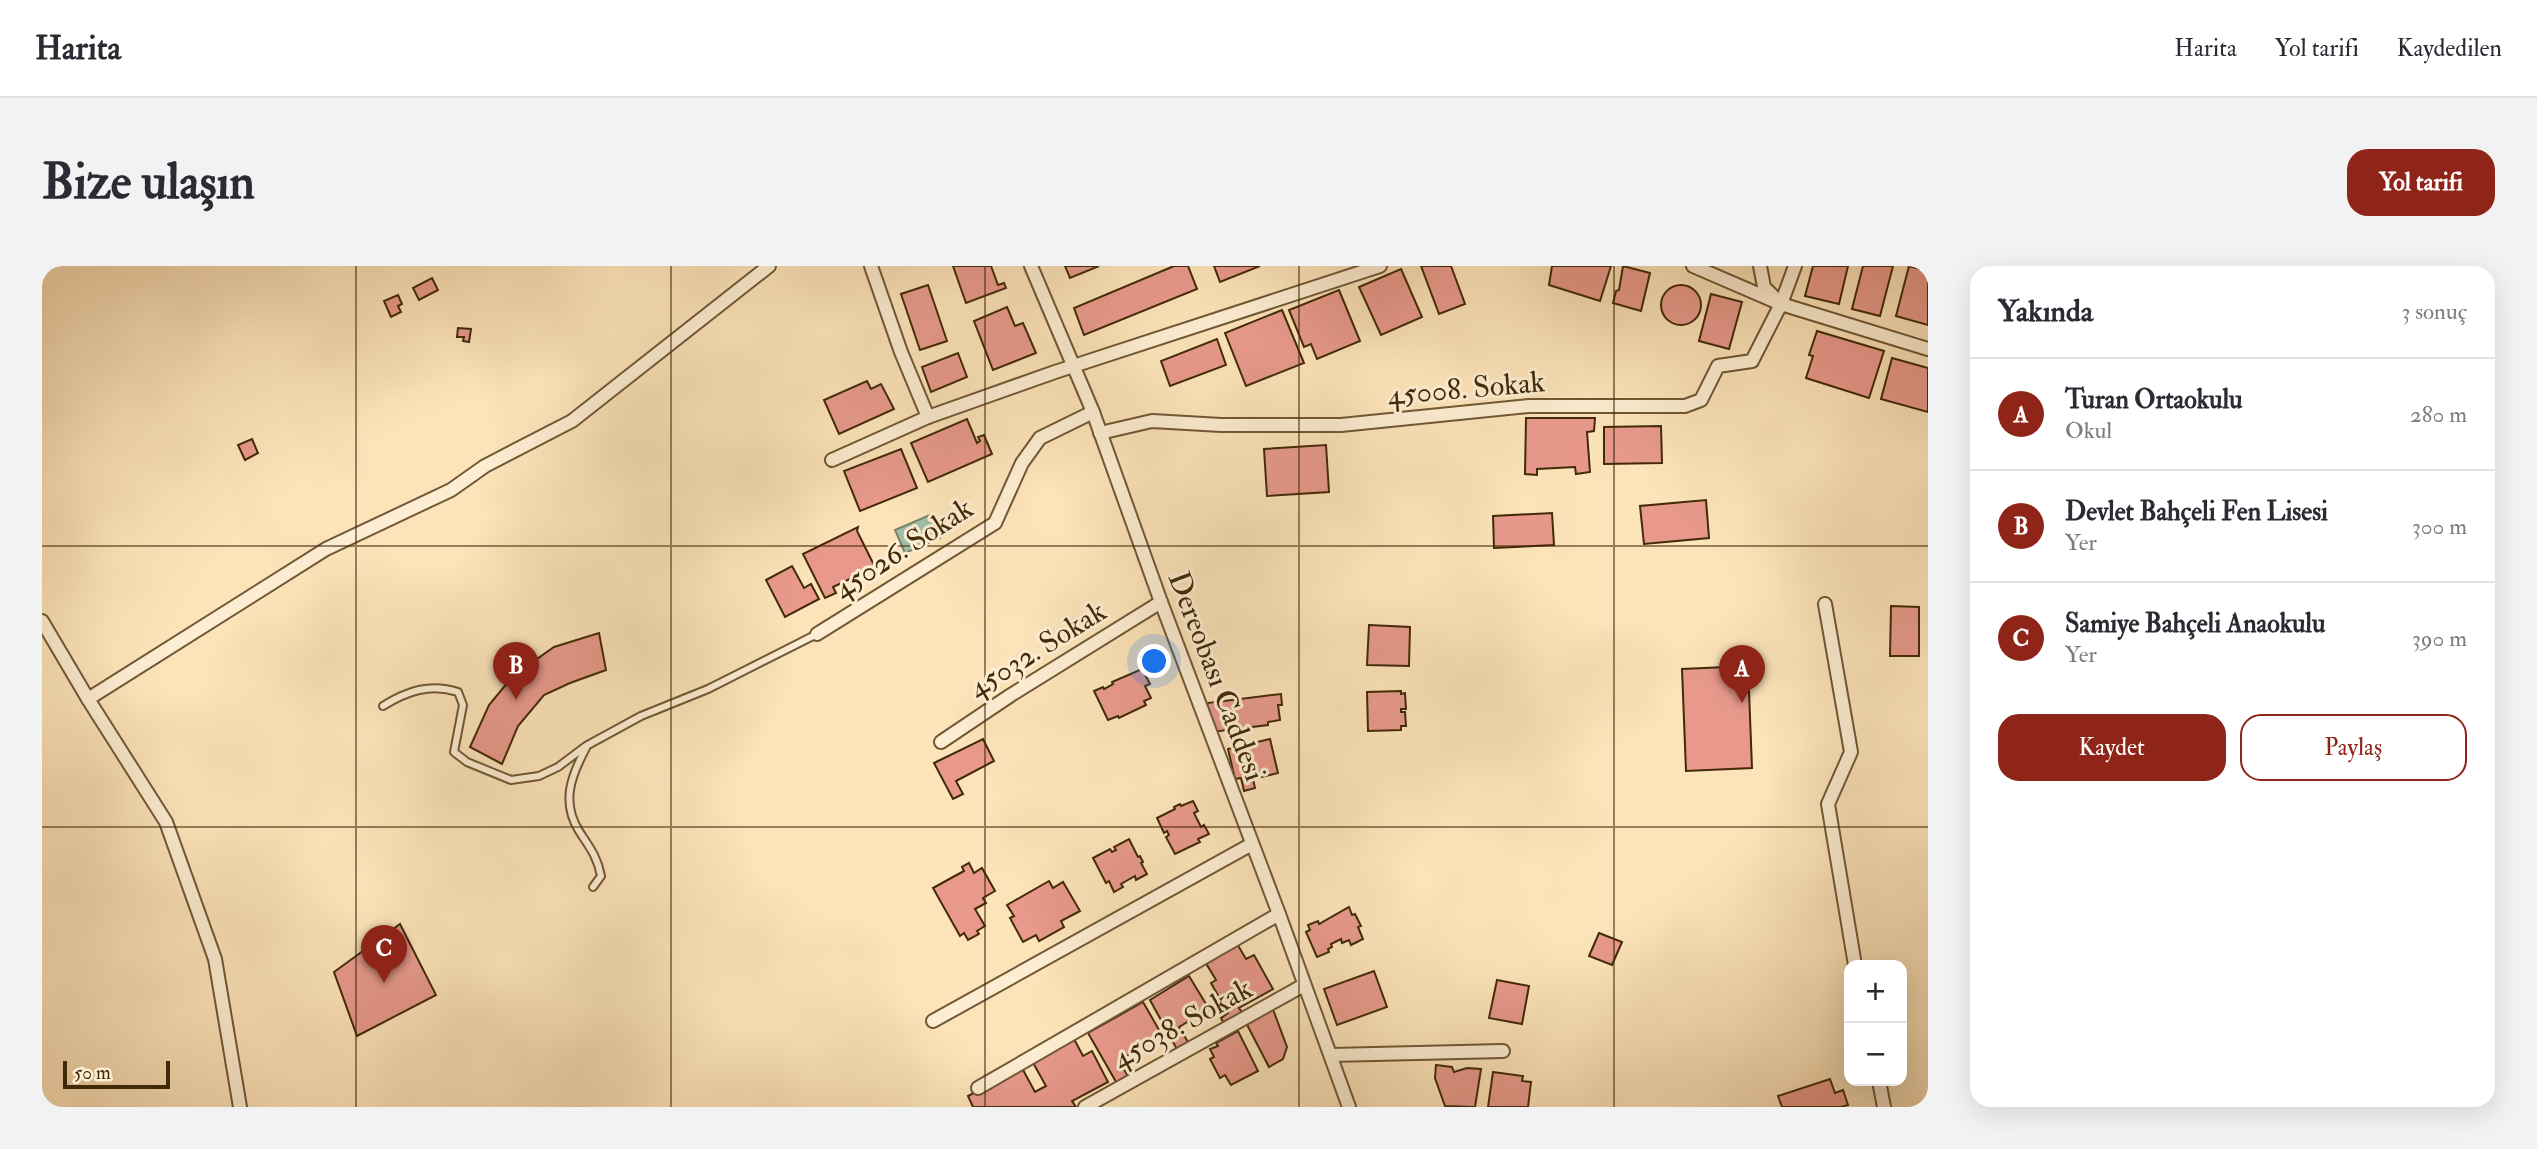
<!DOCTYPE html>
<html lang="tr">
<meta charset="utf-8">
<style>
body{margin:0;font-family:"IM FELL Double Pica",serif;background:#f2f2f3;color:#2b2b33}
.controls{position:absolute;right:21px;bottom:21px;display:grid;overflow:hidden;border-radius:14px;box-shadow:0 7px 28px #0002}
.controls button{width:63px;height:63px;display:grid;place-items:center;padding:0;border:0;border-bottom:2px solid #e1e1e2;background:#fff;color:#2b2b33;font:35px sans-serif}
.scale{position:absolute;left:21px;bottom:18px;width:107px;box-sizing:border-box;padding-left:7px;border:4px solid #412a07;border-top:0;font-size:19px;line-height:24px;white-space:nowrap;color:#412a07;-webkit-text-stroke:5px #fdedd2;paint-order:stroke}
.you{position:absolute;left:1113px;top:396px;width:24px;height:24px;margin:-18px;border:5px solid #fff;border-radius:50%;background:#1a73e8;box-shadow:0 0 0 10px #1a73e833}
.badge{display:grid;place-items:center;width:46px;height:46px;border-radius:50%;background:#8f2418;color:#fff;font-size:23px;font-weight:700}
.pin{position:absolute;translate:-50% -58px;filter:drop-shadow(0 2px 4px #0008)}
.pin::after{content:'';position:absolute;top:37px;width:24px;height:21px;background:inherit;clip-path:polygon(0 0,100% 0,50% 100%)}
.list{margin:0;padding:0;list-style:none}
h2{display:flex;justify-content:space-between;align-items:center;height:91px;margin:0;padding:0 28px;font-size:30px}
h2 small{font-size:23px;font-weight:400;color:#7c7c81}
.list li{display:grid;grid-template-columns:46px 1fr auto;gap:21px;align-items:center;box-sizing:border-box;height:112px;padding:0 28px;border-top:2px solid #e1e1e2}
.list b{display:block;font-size:26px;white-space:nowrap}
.list p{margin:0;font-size:23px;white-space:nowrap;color:#7c7c81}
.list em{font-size:23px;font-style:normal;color:#7c7c81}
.actions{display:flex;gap:14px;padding:21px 28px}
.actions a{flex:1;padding:16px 0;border:2px solid #8f2418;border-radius:21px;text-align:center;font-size:24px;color:#8f2418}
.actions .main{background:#8f2418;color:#fff}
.map{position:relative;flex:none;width:1886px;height:841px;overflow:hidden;border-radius:21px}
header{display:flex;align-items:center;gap:42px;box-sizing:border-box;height:98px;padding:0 35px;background:#fff;border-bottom:2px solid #e1e1e2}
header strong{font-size:33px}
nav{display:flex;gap:38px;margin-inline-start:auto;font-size:24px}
.intro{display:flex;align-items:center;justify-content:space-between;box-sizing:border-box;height:168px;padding:0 42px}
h1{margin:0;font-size:49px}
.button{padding:18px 32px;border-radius:21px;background:#8f2418;color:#fff;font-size:24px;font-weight:700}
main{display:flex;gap:42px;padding:0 42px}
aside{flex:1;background:#fff;border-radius:21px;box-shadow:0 7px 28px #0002}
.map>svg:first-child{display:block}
.water{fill:#a0bfaa;stroke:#7a8369;stroke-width:2}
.building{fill:#e8998c;stroke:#412a07;stroke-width:2}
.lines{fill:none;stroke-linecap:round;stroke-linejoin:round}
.service-casing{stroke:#705834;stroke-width:10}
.minor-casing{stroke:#705834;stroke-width:16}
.service{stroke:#fdedd2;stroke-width:6}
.minor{stroke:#fdedd2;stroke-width:12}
.grid{fill:none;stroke:#412a07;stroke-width:2;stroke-opacity:0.55}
.labels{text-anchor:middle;stroke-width:6;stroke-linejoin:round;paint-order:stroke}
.street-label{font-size:30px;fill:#412a07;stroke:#fdedd2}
</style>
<header>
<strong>Harita</strong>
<nav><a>Harita</a><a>Yol tarifi</a><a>Kaydedilen</a></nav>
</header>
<div class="intro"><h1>Bize ulaşın</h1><a class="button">Yol tarifi</a></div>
<main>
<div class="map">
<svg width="1886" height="841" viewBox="0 0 1886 841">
<rect width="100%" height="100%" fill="#fce3b9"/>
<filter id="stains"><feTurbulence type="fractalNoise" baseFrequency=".00286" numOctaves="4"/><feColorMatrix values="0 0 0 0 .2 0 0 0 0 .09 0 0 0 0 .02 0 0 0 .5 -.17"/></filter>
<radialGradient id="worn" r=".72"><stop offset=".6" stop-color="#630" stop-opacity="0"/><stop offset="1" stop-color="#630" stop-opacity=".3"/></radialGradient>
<path class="water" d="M890,248L900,271L863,287L853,264Z"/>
<g class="building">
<path d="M911,0H949L956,19L962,17L964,22L924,37Z"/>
<path d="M1023,0H1057L1028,12Z"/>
<path d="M1132,0H1146L1155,23L1042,69L1032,42Z"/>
<path d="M1172,0H1218L1178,16Z"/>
<path d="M1379,0H1409L1423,38L1397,48Z"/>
<path d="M1510,0H1569L1558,35L1507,19Z"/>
<path d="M1581,0L1608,7L1599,45L1571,37L1574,25L1577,24Z"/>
<path d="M1771,0H1806L1797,38L1763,30Z"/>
<path d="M1821,0H1851L1838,50L1810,43Z"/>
<path d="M1867,0L1886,5V59L1854,50Z"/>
<path d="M1359,3L1380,51L1339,69L1317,21Z"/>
<path d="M390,12L396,24L377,34L371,22Z"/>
<path d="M886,19L905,75L878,84L859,28Z"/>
<circle cx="1639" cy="39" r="20"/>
<path d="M1297,24L1318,75L1275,93L1269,78L1262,81L1247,44Z"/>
<path d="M1669,28L1700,36L1687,83L1657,75Z"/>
<path d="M356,29L360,38L356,40L359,46L349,51L342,35Z"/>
<path d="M965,41L973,60L981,57L994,87L951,104L932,55Z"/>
<path d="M1240,44L1262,97L1204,120L1183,67Z"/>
<path d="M416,62L429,63L427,76L421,75L422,71H415Z"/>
<path d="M1775,65L1842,85L1827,132L1764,112L1771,90L1767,89Z"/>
<path d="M1175,73L1184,99L1128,120L1119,95Z"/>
<path d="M916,87L925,111L889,126L880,101Z"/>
<path d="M1850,92L1886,102V146L1839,133Z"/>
<path d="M825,115L829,123L839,118L852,143L797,168L782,134Z"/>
<path d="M1484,152H1553L1552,165L1545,166L1548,206L1534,208L1533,201L1495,203V209L1483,208Z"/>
<path d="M925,153L935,177L938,175L936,171L942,169L950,188L886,216L869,177Z"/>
<path d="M1619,160L1620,197L1562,198V161Z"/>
<path d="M210,173L216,187L203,194L196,179Z"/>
<path d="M1284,179L1287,226L1225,230L1222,183Z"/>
<path d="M859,183L875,222L818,245L802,205Z"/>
<path d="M1664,234L1667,272L1602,278L1598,240Z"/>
<path d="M1510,247L1512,279L1452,282L1451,250Z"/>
<path d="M816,261L815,265L833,301L791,321L794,327L783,332L761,288Z"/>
<path d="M750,300L762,322L769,318L777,333L743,351L724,314Z"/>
<path d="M1849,340L1877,341V390H1848Z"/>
<path d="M1327,359L1368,361L1367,400L1325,399Z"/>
<path d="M557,367L564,404L528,417L502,429L476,460L460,498L428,481L447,439L471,410L512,381Z"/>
<path d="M1706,400L1710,502L1644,505L1640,403Z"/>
<path d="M1100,403L1108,418L1103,420L1109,432L1102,435L1104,439L1077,452L1076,450L1066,454L1052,425L1061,421L1062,423L1071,418L1070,416Z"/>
<path d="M1359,425V428L1363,427L1364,443H1359V446H1363L1364,460H1359V464L1326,465L1325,426Z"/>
<path d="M1239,428L1240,439H1236L1238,454L1226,456V459L1170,466L1165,437Z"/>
<path d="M941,473L952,495L914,515L921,528L911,533L892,497Z"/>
<path d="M1228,473L1236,507L1211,513L1213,522L1202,525L1199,512L1193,513L1186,483Z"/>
<path d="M1151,535L1156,545L1152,547L1159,561L1162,559L1167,568L1156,573L1158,576L1133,588L1124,571L1127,569L1125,565L1122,567L1115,552L1133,543L1132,541L1138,538L1139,540Z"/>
<path d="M1087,573L1096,591L1098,590L1101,596L1099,597L1105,608L1094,614L1093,610L1079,618L1081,621L1072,626L1067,615L1064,617L1051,592L1068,583L1070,586L1074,584L1072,581Z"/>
<path d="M927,597L932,607L940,602L953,625L941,632L944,637L933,643L943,660L935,665L937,668L926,674L922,667L918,670L891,622L922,605L920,601Z"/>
<path d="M1007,615L1011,622L1021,616L1038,645L1019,655L1022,661L997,675L994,669L981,676L968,652L972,650L965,639Z"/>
<path d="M1307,641L1310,649L1313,648L1319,660L1316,661L1321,673L1309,679L1307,674L1300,677L1299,673L1289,678L1290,681L1286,683L1287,686L1275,691L1264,666L1268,664L1266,659L1276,655L1277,658Z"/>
<path d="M358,658L394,729L315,770L292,706Z"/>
<path d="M1557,667L1580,676L1570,699L1547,690Z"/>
<path d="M1194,676L1204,693L1212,689L1231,723L1197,742L1203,751L1184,761L1179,752L1186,747L1169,717L1174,714L1162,694Z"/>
<path d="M1332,705L1345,741L1295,759L1282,723Z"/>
<path d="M1147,710L1167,743L1137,761L1149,781L1137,787L1108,734Z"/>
<path d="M1455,714L1487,720L1480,758L1447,752Z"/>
<path d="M1101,736L1120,769L1077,794L1088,814L1077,821L1046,767Z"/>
<path d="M1229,738L1245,781L1241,793L1227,801L1202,753Z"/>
<path d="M1196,765L1216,805L1189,819L1183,809L1178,812L1168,793L1172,791L1168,783L1176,780L1174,777Z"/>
<path d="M1032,773L1041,790L1050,785L1066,816L1030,835L1034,841H931L926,830L980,802L993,826L1004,820L990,795Z"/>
<path d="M1394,799L1410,801L1412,806L1425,802L1439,803L1433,841L1403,840L1393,812Z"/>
<path d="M1451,806L1481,810L1480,815L1489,816L1486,841H1446Z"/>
<path d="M1788,813L1793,827L1801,824L1806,839L1799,841H1740L1736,830Z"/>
</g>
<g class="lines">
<g class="service-casing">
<g id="service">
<path d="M341,440C365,425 388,417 416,426L421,439L412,486L425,496L469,514L497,510L516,501L544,480L599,450L666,423L775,368"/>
<path d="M544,482C529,510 519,536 537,565C548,582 555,590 559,610L551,621"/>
</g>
</g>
<g class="minor-casing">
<g id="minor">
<path d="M829,0L859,86L886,151"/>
<path d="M989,0L1051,146L1119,336L1237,648L1307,841"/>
<path d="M1651,0L1739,38L1886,83"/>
<path d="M1718,0L1722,21L1732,31"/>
<path d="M1058,167L1110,155L1179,159H1299L1487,140H1643L1659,134L1676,100L1710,95L1739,38L1753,0"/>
<path d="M790,194L886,151L1013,106L1338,0"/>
<path d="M1783,338L1809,486L1786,538L1813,699"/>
<path d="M0,355L46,433L124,556L173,693L198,841"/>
<path d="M775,368L953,257L980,197L998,172L1051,146"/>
<path d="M46,433L284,283L409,224L443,200L530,155L727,0"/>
<path d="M899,476L969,429L1119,336"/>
<path d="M891,755L1210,578"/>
<path d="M1289,789L1461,785"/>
<path d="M1837,815L1842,841"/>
<path d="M936,822L1237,648"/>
<path d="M1043,841L1262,719"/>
</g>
</g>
<use href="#service" class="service"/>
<use href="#minor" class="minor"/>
</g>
<path class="grid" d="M314,0V841M629,0V841M943,0V841M1257,0V841M1572,0V841M0,280H1886M0,561H1886"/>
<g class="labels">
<g class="street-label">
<text transform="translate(1424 122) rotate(-5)" y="10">45008. Sokak</text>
<text transform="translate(861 282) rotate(-33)" y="10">45026. Sokak</text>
<text transform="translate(995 383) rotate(-32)" y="10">45032. Sokak</text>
<text transform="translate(1175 410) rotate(69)" y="10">Dereobası Caddesi</text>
<text transform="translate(1140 757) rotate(-29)" y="10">45038. Sokak</text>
</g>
</g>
<rect width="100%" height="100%" filter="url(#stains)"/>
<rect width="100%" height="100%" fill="url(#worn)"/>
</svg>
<div class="controls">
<button>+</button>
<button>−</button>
</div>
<div class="scale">50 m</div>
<div class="you"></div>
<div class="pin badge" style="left:1700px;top:437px">A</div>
<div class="pin badge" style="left:474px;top:434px">B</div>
<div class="pin badge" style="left:342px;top:717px">C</div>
</div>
<aside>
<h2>Yakında<small>3 sonuç</small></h2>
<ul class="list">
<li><span class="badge">A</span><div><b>Turan Ortaokulu</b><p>Okul</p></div><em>280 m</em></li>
<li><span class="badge">B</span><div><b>Devlet Bahçeli Fen Lisesi</b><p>Yer</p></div><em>300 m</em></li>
<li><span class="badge">C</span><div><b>Samiye Bahçeli Anaokulu</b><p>Yer</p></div><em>390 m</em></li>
</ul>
<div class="actions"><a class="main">Kaydet</a><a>Paylaş</a></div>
</aside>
</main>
